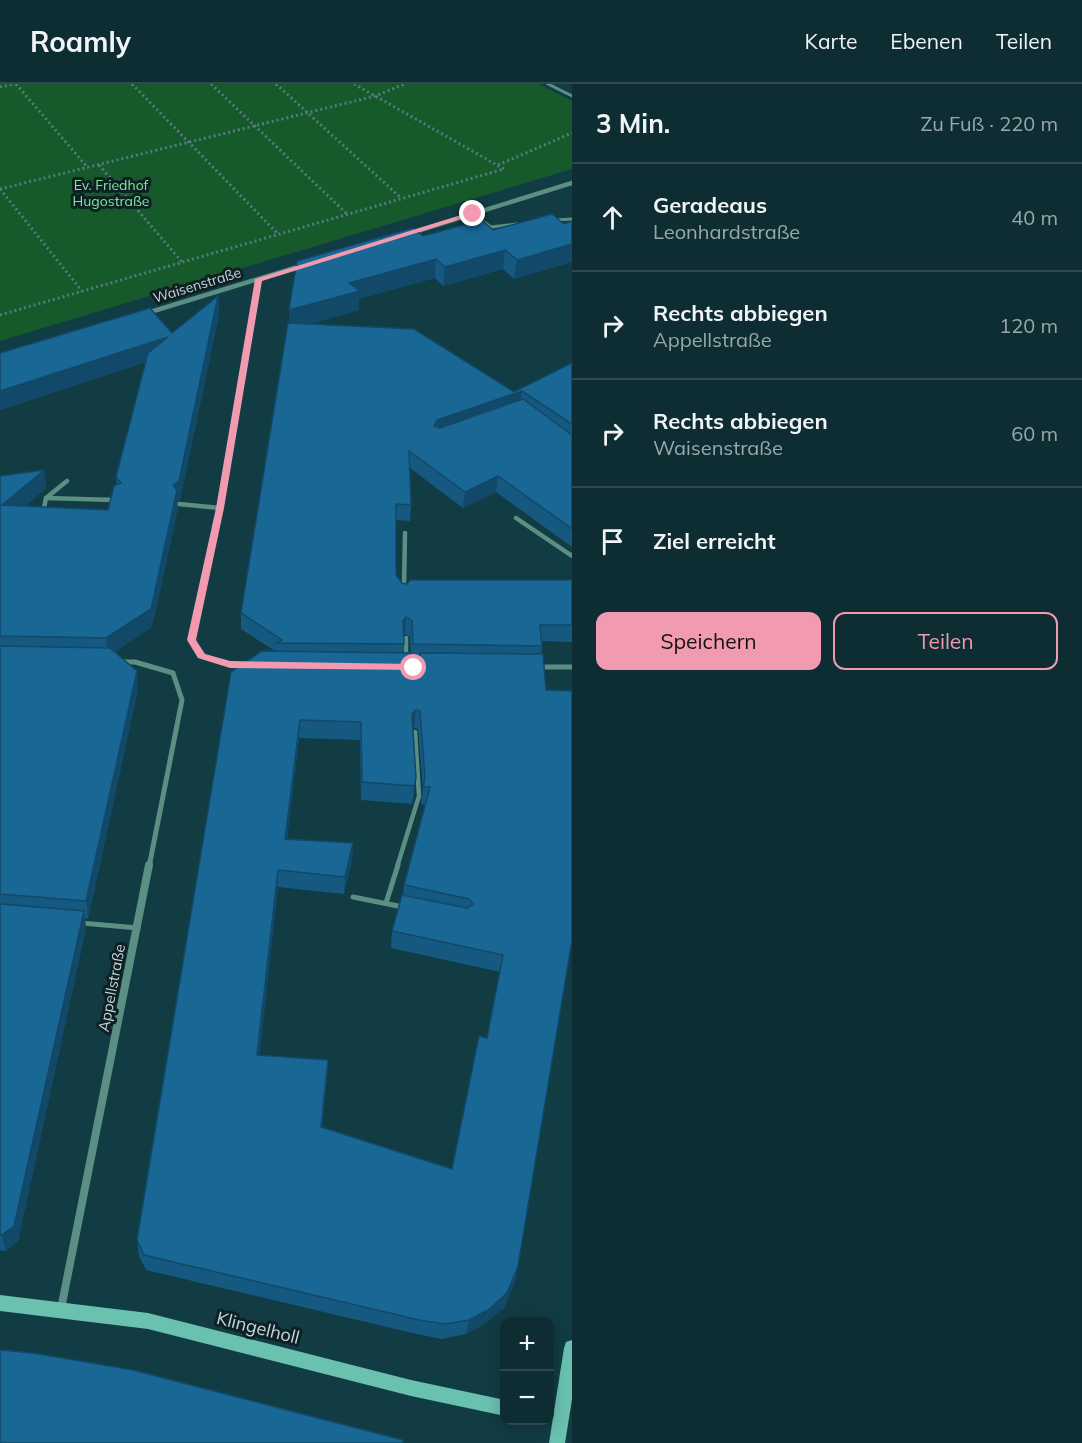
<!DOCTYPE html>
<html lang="de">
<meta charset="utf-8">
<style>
body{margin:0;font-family:Mulish,sans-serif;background:#1b393e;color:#f1f3f6}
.controls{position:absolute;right:18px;bottom:18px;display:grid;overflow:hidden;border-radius:12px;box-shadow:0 3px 15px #0003}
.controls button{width:54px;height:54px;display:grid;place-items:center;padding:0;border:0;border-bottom:2px solid #2d494d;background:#0d2d32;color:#f1f3f6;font:30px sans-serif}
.stop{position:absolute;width:18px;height:18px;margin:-14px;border:4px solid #f29ab0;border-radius:50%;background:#fff}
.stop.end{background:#f29ab0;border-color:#fff;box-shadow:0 2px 6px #0008}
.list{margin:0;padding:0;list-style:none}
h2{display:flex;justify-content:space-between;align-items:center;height:78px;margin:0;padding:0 24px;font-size:26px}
h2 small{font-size:20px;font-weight:400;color:#9aa8ac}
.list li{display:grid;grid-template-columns:39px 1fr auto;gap:18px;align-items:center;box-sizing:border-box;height:108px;padding:0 24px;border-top:2px solid #2d494d}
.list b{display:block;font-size:22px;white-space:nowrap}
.list p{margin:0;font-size:20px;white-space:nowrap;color:#9aa8ac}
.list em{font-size:20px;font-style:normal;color:#9aa8ac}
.actions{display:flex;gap:12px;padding:18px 24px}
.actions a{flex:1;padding:14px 0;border:2px solid #f29ab0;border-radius:12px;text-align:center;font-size:21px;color:#f29ab0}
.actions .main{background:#f29ab0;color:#111}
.icon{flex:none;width:33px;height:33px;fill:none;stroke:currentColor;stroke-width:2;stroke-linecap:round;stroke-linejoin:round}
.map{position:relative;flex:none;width:572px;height:1359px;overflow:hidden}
header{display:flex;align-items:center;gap:36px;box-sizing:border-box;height:84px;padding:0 30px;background:#0d2d32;border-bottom:2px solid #2d494d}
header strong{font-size:28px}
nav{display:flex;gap:33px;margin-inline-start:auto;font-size:21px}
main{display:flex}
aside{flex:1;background:#0d2d32}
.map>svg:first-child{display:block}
.green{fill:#165a2b}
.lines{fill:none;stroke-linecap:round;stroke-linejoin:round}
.path{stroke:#57797f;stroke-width:3;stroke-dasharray:2 3;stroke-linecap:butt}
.lane-far2{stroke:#5b8f84;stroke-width:3}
.lane-far1{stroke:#5b8f84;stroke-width:4.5}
.lane{stroke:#5b8f84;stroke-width:5}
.street-far2{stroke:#5b8f84;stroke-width:4.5}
.street-far1{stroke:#5b8f84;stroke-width:5}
.street{stroke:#5b8f84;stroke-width:8}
.secondary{fill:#6ac1b0;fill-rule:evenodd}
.wall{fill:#165980;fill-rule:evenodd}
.shaded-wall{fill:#124868}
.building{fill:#196795;stroke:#124868;stroke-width:1.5;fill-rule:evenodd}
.route{fill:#f29ab0}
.labels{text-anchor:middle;stroke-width:6;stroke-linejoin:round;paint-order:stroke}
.far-park-label{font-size:14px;fill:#7ced96;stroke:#0f2024}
.far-street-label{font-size:14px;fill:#c1d7db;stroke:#0f2024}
.street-label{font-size:15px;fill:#c1d7db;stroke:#0f2024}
.near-street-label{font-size:18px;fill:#c1d7db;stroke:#0f2024}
</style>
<header>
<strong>Roamly</strong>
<nav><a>Karte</a><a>Ebenen</a><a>Teilen</a></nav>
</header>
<main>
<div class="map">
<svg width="572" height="1359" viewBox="0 0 572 1359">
<rect width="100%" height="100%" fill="#113c43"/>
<path class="green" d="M0,0H539L572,17V85L0,257Z"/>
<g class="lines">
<g class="path">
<path d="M16,0L88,84"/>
<path d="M132,0L278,150"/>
<path d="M211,0L347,130"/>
<path d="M276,0L401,114"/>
<path d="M0,3L15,0"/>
<path d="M99,81L182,178"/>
<path d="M498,81L572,49"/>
<path d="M0,105L375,12L405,0"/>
<path d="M0,105L82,207"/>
<path d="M0,231L504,85L354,0"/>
</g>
<g class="lane-far2">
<path d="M548,0L572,12"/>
<path d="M473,130L491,143L517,140"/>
<path d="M555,136L572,135"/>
</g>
<g class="lane-far1">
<path d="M46,414L115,416"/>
<path d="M179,420L220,424"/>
<path d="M43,429L46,414L67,397"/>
<path d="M516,434L572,472"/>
<path d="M404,503L405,449"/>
<path d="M406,554V573"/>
<path d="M397,783L419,712L415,648"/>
</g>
<g class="lane">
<path d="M353,813L403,823"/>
<path d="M386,819L398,781"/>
<path d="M81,839L138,844"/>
</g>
<g class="street-far2">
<path d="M411,149L572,99"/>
<path d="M147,229L304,181"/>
<path d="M234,340L259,195"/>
</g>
<g class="street-far1">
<path d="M235,339L220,424L191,556L202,572L230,580L249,581"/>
<path d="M118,578H135L173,589L182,616L149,783"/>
<path d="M403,583L426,584"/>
<path d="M538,583H572"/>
</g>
<path class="street" d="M61,1225L149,781"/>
<g class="secondary">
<path d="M0,1211L148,1229L411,1296L505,1316V1332L411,1312L148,1245L0,1227Z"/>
<path d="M572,1256V1315L565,1359H549L564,1264L566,1258Z"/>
</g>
</g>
<g class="wall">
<path d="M572,137V178L514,195L503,185L443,202L435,194L359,215V226L309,240L514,308L572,279V463L496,408L463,424L410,384L411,421L410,437L396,436V491L402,499L572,496V558L542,557L518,1182L515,1197L504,1224L484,1240L466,1250L442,1255L417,1250L146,1186L139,1172L137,1156L275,567L241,545V529L289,239L423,152L564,140ZM405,550L410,553L411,577H419L418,586L415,590L410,585L403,569V552ZM414,644L418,645L423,703L421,720L425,721L404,801L403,811L392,847L391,864L500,888L487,954L452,1085L322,1043L327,993L328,976L259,971L278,803L344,810L352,777L353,759L287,755L299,654L360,656L361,716L412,720L414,711L416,694L413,645Z"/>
<path d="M218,212L219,230L180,416L177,417L178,424L152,543L114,568L138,605L88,835L85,834L86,844L18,1157L6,1167L0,1166V392L44,386L46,404L25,422L108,426L117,401L116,393L146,278L0,326V269L172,249Z"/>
</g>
<g class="shaded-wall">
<path d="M572,160V178L514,195L517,176Z"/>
<path d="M505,166L503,185L443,202L445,183Z"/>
<path d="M436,175L435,194L359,215V226L289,245V226L349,199Z"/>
<path d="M218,212L219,230L180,416L177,417L178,424L152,543L108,573L106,554L173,401Z"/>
<path d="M168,253L169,270L0,326V307Z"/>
<path d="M522,307L520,323L433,358L434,342L437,336Z"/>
<path d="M44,386L46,404L5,439L2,421Z"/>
<path d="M498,392L496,408L463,424L465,408Z"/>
<path d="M406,533L405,550L402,554L403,537Z"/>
<path d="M137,587L138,605L88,835L86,817Z"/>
<path d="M416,626L414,644L411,648L412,630Z"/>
<path d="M300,636L299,654L285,773V755Z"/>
<path d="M416,694L414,711L412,720L414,702Z"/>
<path d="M353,759L352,777L344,810L345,793Z"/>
<path d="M278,786V803L258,987L257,971Z"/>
<path d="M84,827L86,844L18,1157L6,1167L2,1151Z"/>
<path d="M328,976L327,993L320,1059L321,1043Z"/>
<path d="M518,1182L515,1197L504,1224L484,1240L466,1250L469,1236Z"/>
</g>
<g class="building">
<path d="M552,130L564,140L572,137V160L517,176L505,166L445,183L436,175L349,199L360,207L289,226L297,177L413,144L423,152L482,136L493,146Z"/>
<path d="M218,212L179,397L173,401L177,406L151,525L106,554L0,552V392L44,386L2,421L108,426L114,402L121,399L116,393L148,269L168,253L0,307V269L150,224L172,249Z"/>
<path d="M288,239L414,245L514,308L572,279V340L522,307L437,336L434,342L440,344L523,315L572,351V445L498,392L465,408L409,367L411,421L396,420V491L402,499L407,500L410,496H572V541H540L542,562L413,560L412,537L406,533L403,537L404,560L277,559L282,556L241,529Z"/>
<path d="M0,562L110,564L137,587L86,817L0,810Z"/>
<path d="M262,567L411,569L410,585L415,590L419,586L420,569L543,570L546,606L572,607V856L518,1182L507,1209L488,1226L469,1236L445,1240L419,1236L144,1171L137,1156L231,588ZM416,626L420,627L425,694L423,703H430L404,801L469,815L473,820L467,824L402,811L392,847L503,871L487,954L479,952L452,1085L321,1043L328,976L257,971L278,786L345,793L353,759L285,755L300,636L361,638L362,698L414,702L416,694L412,630Z"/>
<path d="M0,820L84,827L14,1142L2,1151H0Z"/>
<path d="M0,1266L33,1269L133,1286L403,1356V1359H0Z"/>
</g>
<path class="route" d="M471,128L477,130L262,197L224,424L196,556L205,570L230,577L414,580L418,584L417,586L230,584L198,574L187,556L216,424L255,195Z"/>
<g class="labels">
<g class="far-park-label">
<text x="111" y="106">Ev. Friedhof<tspan x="111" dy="16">Hugostraße</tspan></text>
</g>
<g class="far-street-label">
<text transform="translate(197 201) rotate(-17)" y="5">Waisenstraße</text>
</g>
<g class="street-label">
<text transform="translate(112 904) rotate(-79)" y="5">Appellstraße</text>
</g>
<g class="near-street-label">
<text transform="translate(258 1244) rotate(14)" y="6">Klingelholl</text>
</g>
</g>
</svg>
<div class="controls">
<button>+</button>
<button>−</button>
</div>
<div class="stop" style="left:414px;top:584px"></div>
<div class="stop end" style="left:473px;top:130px"></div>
</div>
<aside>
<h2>3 Min.<small>Zu Fuß · 220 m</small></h2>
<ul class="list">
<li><svg class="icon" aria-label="ahead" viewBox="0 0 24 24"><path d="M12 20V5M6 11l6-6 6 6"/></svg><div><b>Geradeaus</b><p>Leonhardstraße</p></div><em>40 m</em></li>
<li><svg class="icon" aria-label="right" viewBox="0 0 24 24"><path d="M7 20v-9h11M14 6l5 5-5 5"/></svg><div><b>Rechts abbiegen</b><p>Appellstraße</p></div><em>120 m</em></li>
<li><svg class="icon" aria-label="right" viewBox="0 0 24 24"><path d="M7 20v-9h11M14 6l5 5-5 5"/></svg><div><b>Rechts abbiegen</b><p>Waisenstraße</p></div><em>60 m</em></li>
<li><svg class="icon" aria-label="arrive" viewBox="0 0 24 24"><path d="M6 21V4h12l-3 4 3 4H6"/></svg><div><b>Ziel erreicht</b></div></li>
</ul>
<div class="actions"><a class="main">Speichern</a><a>Teilen</a></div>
</aside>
</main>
